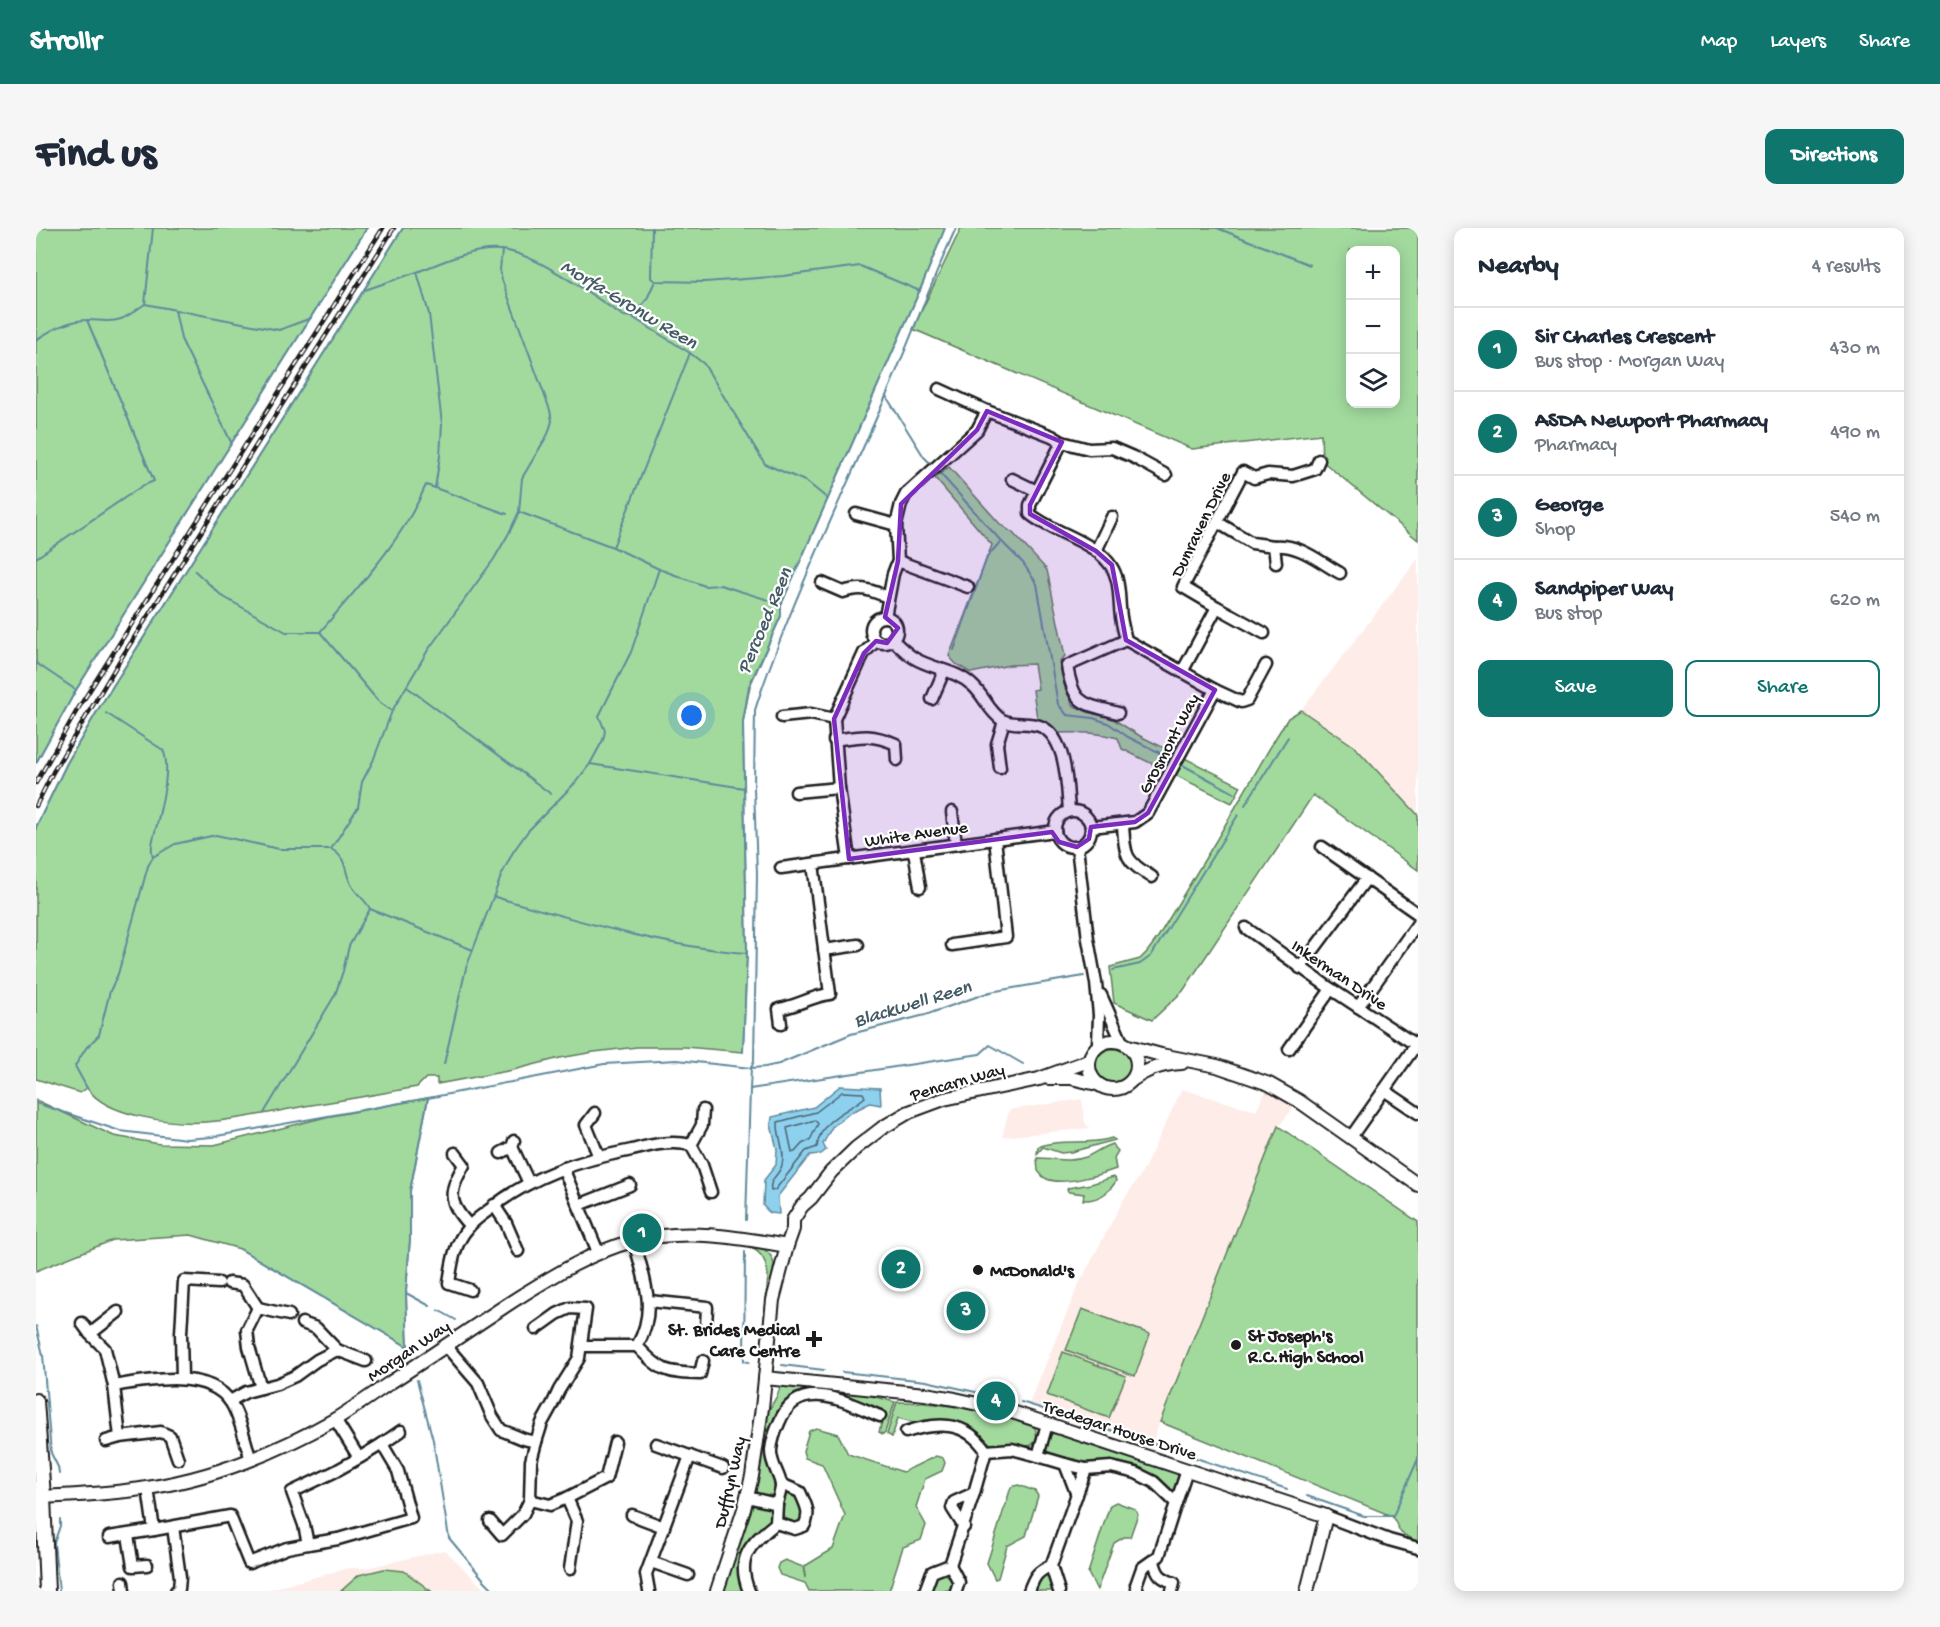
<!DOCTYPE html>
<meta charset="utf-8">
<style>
body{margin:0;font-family:"Gochi Hand",sans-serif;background:#f6f6f7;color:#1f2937}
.controls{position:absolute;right:18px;top:18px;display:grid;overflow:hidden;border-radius:12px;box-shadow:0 3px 15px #0003}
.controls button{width:54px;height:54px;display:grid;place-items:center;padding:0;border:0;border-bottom:2px solid #e0e1e3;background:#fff;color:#1f2937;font:30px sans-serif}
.you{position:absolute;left:656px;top:488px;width:21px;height:21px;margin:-15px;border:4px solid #fff;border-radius:50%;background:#1a73e8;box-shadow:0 0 0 9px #1a73e833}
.badge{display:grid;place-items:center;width:39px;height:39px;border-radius:50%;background:#0f766e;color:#fff;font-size:20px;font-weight:700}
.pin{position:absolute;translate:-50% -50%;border:3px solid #fff;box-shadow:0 2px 6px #0006}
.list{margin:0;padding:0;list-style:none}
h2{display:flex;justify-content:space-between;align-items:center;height:78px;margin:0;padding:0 24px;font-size:26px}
h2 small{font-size:20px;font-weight:400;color:#747a83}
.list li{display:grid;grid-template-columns:39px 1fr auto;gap:18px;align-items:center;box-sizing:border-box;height:84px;padding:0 24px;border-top:2px solid #e0e1e3}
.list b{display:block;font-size:22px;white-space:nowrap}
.list p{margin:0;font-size:20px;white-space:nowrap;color:#747a83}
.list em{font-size:20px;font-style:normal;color:#747a83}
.actions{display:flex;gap:12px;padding:18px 24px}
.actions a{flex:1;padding:14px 0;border:2px solid #0f766e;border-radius:12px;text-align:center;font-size:21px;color:#0f766e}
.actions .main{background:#0f766e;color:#fff}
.icon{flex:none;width:33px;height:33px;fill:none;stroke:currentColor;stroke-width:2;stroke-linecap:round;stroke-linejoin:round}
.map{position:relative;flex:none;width:1382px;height:1363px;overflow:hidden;border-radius:12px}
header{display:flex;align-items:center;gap:36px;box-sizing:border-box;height:84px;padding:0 30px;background:#0f766e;color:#fff}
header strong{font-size:28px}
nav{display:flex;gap:33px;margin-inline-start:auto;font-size:21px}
.intro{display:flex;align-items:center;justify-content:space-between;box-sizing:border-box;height:144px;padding:0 36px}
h1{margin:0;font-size:42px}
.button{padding:15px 27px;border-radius:12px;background:#0f766e;color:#fff;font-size:21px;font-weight:700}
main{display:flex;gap:36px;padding:0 36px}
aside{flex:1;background:#fff;border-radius:12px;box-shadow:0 3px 15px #0003}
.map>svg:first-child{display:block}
.built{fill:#feece8}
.green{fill:#a2da9e;stroke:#5f7b5d;stroke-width:1.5;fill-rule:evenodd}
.water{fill:#8ed1ef;stroke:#60899b;stroke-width:1.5}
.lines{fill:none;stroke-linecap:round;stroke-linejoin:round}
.shore{stroke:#4a6470;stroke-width:1.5}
.stream{stroke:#60899b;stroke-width:2}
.minor-casing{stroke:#1c1c1c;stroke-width:15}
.tertiary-casing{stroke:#1c1c1c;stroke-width:16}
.secondary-casing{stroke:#1c1c1c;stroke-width:18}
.minor{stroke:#fff;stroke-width:10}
.tertiary{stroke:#fff;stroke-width:12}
.secondary{stroke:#fff;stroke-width:14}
.rail-casing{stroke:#1c1c1c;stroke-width:4.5}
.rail{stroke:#fff;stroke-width:2;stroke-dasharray:7;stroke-linecap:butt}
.marked{fill:#7b2cbf;fill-opacity:0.2;stroke:#7b2cbf;stroke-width:4.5;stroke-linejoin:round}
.poi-dot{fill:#1c1c1c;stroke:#fff;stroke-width:2}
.labels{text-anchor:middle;stroke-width:4.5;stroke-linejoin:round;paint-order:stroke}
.street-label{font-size:18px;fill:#1c1c1c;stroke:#fff}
.poi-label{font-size:18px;font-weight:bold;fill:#1c1c1c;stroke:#fff;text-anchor:start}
.water-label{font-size:20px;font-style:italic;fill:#445b66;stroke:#fff}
</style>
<header>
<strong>Strollr</strong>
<nav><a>Map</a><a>Layers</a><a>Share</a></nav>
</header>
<div class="intro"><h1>Find us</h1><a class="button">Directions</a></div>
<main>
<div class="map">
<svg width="1382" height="1363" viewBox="0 0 1382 1363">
<rect width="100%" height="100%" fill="#fff"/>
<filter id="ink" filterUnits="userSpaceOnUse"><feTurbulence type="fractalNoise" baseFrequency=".0167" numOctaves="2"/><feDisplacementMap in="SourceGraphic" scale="12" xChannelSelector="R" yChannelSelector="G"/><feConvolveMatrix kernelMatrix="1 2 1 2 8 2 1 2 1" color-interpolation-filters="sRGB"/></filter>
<g filter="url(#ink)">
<g class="built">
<path d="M1382,331V587L1319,519L1265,482Z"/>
<path d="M1233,856L1263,873L1243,898L1382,994L1349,1285L1124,1194L1116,1215L993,1176L1042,1058L1088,971L1106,945L1146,861L1220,883Z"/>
<path d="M1046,871L1049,895L1054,900L966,909L973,882Z"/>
<path d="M409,1322L450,1363H227L313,1340H330Z"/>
</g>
<g class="green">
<path d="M0,0H331L40,462L0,535Z"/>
<path d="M367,0H909L887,55L745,377V388L714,458L707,494L711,725L707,824L649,819H601L558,824L524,830L477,842L401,856V850H390L381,859L364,862C333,868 301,873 269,878C237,884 203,892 170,894C136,896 71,889 51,860L44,865L0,851V599L31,535L63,480Z"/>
<path d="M925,0H1382V312L1286,233L1285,206L1156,221L877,101ZM1314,22H1360V176H1314Z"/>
<path d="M913,239L965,297L977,305L1011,342L1029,428L1024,433L1036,477L1052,484L1074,489L1104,508L1205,558L1196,575L1086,521L1082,510C1057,503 1045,505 1021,505L1001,490L997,462L1002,461L998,436L974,437L935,445L920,436L913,428L956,317L899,250Z"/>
<path d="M1265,482L1319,519L1382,587V642L1277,567L1147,763L1116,792L1078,775L1074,739L1104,731L1111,724L1122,709L1181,611L1239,511L1252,490Z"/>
<circle cx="1077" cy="839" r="18"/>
<path d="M392,870L374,963V1011L370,1065L372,1119L204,1021L155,1007L77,1012L0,1043V872L78,908L124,916L178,917L290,889Z"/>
<path d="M1242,898L1382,994V1314L1365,1305L1356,1288L1124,1194Z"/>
<path d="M1076,910L1079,912L1035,924L1025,925L1007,919L1001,926L1002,919C1025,910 1052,918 1076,910Z"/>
<path d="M1076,916L1082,923L1078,930L1080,941C1064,947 1024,959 1009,950C1006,949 1005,946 1002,943L1001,930C1018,930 1034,935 1050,929C1059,925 1066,919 1076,916Z"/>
<path d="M1077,949L1079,950L1080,953C1073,965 1061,973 1047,972L1048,966L1033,964L1031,962L1032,960L1055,956Z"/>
<path d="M714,1016C726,1020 736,1023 738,1037L732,1070L722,1176L732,1047C730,1033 726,1024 713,1019Z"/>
<path d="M1046,1081L1114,1106L1099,1148L1030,1122Z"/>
<path d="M1027,1124L1090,1148L1073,1190L1011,1167Z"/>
<path d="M745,1156L820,1164L859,1174L849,1204L847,1206L843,1204L849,1185L793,1165L774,1164L738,1199L741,1263L733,1269L723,1268L719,1261V1255L727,1216L731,1185L741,1168Z"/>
<path d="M861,1174C898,1174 933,1180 968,1189C979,1192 991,1193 999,1199L1001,1210L996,1217L985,1219L955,1216L936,1204L880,1195L862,1190L856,1209L851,1206Z"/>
<path d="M780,1200L802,1206L812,1226L867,1244L900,1228L907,1230L909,1235L906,1243L889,1251L880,1279L890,1297L885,1312L867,1319L853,1363H773L769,1355L744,1347L741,1340L743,1335L749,1332L767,1339L769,1350V1338L797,1321L809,1287L786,1236L769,1230L767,1223L773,1203Z"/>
<path d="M1021,1203L1140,1243L1144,1252L1139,1263L1135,1264L1121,1252L1047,1237L1012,1227L1008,1219L1011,1209Z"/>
<path d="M982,1257L999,1263L1002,1268L990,1308L971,1318L962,1350L959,1351L951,1335L975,1259Z"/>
<path d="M753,1264L760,1265L769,1283L765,1296L750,1294L747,1287L748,1269Z"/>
<path d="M1080,1274L1099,1281L1102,1286L1094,1309H1088L1078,1315L1061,1362L1052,1345L1074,1277Z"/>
<path d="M724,1275C734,1278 736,1282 736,1292L713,1315L709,1363H686L711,1286L715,1279Z"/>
<path d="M348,1341L368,1343L395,1363H305L323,1347Z"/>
<path d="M914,1343L919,1352L916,1362L893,1363L898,1348Z"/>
<path d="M1007,1346L1013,1348L1020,1363H996Z"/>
</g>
<path class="water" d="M804,858L844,860L845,877L834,875L814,885L796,899L787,916L790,922L785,926L774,927L742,968L743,986L734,985L727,978L728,952L740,937L741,921L735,897L736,889L778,879Z"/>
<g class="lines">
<g class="shore">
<path d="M806,864L827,865L829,869C811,885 785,889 781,919L770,923L739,962L735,963C732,951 743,948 746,937C750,922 741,909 742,894L780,884Z"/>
<path d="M779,892L782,896L774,912L766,916L759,924H756L751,900Z"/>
</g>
<g class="stream">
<path d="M616,0L615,50L619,53L669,54L747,48L824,38L884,63"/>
<path d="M1181,0L1274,37"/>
<path d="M381,44L393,86L406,196L404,228L399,260L471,286"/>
<path d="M329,62C346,56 364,50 381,44C407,34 436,20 464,22C499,24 558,69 588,88L596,89L654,125L668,136L729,236L771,254L792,271"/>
<path d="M109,76L117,0"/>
<path d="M139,82L145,111L195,214"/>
<path d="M597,88L611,71L619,53"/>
<path d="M0,112C16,101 33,92 52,92C63,92 74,95 85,91C93,88 101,81 109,76L243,102L275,90"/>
<path d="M850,168L888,229L897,238"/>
<path d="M901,242L965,313L987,335L1001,356L1022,476L1031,487L1057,490L1072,495L1092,509L1138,532"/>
<path d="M483,284L577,319L623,341L669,358L684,357L736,373"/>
<path d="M577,319L654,125"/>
<path d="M0,330L106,258L118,253L51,92"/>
<path d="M159,343L186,368L250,404H284C323,358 366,313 390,257L399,260"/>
<path d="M284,404L342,473L356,483"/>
<path d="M918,422L951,329L965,313"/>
<path d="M0,435L40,462"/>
<path d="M371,459L515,566"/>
<path d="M70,485L127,522C135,538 126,575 122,592C120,604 113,617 117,629"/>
<path d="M0,535L40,462L331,0"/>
<path d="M1143,535L1198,565"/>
<path d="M554,536L708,560"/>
<path d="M1209,577L1252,509"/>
<path d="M0,599L31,535L63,480L367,0"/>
<path d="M459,669C541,692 626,719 711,725"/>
<path d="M334,681L437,722"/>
<path d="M1077,742L1104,736L1115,728L1202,587"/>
<path d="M707,824L711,725L707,494L713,458L745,388V377L887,55L909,0"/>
<path d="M408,836L430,740L466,646L477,624L492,603L539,555L554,536L567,512L569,503L563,488L595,424L623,341"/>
<path d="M51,860L39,838L50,820L63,807L74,763L82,746L112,638L117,629L139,616L180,607L243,621H295L322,579L326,554L337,533L356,483L392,422L458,331L473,305L483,284L486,250L512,206L516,193L514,182L466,52L464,42L466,22"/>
<path d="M714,861L944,826L954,817L987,836"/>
<path d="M0,875L84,903L151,911L175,909L392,870L568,836L641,832L715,840L729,839L743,836L815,806L889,787L954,764L1048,748"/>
<path d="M228,885L299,767L307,743L313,718L334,681C330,672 321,667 316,658C307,644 313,631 295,621"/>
<path d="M710,992L714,861L715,840L718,833L721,646L718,560L719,482C728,453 739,425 750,397C781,319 817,244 850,168C874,112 895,55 920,0"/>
<path d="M204,1021L372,1119"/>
<path d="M709,1024L708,1133L713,1134"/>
<path d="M370,1065L394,1078"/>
<path d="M402,1082L420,1092"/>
<path d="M0,1098L7,1127L15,1225L22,1239L23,1246"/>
<path d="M374,1128L372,1119L370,1065L374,1011V963L392,870"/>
<path d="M746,1137L788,1142"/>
<path d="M806,1144L890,1153L971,1171"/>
<path d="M381,1152L397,1212L413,1310L448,1352L459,1363"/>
<path d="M985,1174L1116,1215L1251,1261"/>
<path d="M1271,1268L1328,1288H1357L1382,1231"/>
<path d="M23,1363L18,1315L24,1298V1291"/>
</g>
<g class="minor-casing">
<g id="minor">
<path d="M903,161L951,183L1016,208L1026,214L1053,221L1076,220L1097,229L1130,247"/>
<path d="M1026,214L994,277V286C1020,308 1073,315 1081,352C1084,364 1083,376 1085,389C1086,396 1088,404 1090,412L1179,462L1205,474L1211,472L1230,437"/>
<path d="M976,251L1001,263"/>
<path d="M820,286L860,297"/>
<path d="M1181,294L1216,315L1238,318L1240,335"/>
<path d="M1238,318C1264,316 1282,333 1304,345"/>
<path d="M1060,323L1076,289"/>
<path d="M862,333L932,359"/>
<path d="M786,355L807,364C827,358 833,362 852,369"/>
<path d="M1181,379L1228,405"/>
<circle cx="848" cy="402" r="13"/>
<path d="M849,389L857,346L862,333L860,297L865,276L870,266L941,202L951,183"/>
<path d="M857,412C863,418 870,425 878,430C896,441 920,442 936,457C948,467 952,483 966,492C977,498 994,493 1006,499C1031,511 1031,559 1033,583"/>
<path d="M1146,444L1181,379L1147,359L1207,244L1218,250L1232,246L1257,248L1279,241L1283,232"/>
<path d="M896,471L908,443"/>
<path d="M1082,485C1046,475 1038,478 1031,438L1090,412"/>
<path d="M746,489L775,486L798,491"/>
<path d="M798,512C824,508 835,505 860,516L861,532"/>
<path d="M964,540L961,516L968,493"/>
<path d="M760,564L803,560"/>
<circle cx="1037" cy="601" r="18"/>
<path d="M916,584L920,616"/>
<path d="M1087,597C1089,628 1089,633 1116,649"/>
<path d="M1055,599L1099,594L1112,585L1179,462"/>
<path d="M1041,619L1052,711L1060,755L1063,787L1062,817"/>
<path d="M1286,619L1382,686"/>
<path d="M878,623L884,659"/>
<path d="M813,631L803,560L798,491L828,425L840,413"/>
<path d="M745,640L1019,603"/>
<path d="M1210,700L1295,761L1380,817"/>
<path d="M916,717L970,709L959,611"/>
<path d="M788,722L822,717"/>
<path d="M1264,740L1331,650"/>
<path d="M1065,767L1086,814"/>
<path d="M1322,779L1382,695"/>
<path d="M745,796L743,781C761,778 776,768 794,766L777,636"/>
<path d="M1253,821L1295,761"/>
<path d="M1348,862L1382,885"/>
<path d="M559,885L550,897L563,929"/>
<path d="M1315,909L1382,814"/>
<path d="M655,917L666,937L675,964"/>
<path d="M655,917L666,897L667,882"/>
<path d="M476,919L493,955"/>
<path d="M419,925L428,937C413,963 411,974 433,997"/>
<path d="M465,925L476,919L478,913"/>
<path d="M527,940L562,1024"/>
<path d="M458,977L470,995L482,1023"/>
<path d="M543,977L594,957"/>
<path d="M193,1055L207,1057L222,1080"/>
<path d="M434,1062L413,1055C416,1035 418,1016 432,1000C437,993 446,987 453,982C494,948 544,932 596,922C615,917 635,912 655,917"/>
<path d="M613,1073L671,1079L670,1099"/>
<path d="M46,1095L54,1106"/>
<path d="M266,1095L280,1100L301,1122"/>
<path d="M410,1118L442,1155L456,1188L465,1202L487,1211L500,1214"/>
<path d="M546,1118H601C622,1081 608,1051 598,1013"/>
<path d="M601,1118C624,1143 630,1145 664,1146L667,1133"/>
<path d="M146,1151L145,1105L148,1053L183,1055"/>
<path d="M78,1158L69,1121L54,1106L82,1084"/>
<path d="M225,1160L213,1119L211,1102L222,1080L253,1087"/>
<path d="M194,1173L210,1164L241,1156L259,1148L281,1132L301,1122L330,1133"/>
<path d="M299,1191L323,1230L346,1216L362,1243L375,1290L302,1311L272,1316L268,1297L256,1264L298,1244L323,1230"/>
<path d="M870,1204C900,1194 930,1192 950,1223L976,1221L1002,1228L1011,1196"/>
<path d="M70,1213L84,1209"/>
<path d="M346,1216L365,1203"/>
<path d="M620,1216L687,1240"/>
<path d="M1002,1228L1029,1236L1050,1241L1075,1239L1100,1245L1118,1254L1140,1275L1123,1328L1106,1340L1100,1357L1102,1363"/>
<path d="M142,1231L134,1208L125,1204L84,1209L78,1158C111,1152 174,1140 195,1175C205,1191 209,1214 215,1232"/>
<path d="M1029,1236L1041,1267"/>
<path d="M112,1260L118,1302L194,1288L213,1335L251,1320L272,1316"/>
<path d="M711,1269L741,1276C742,1270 745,1264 745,1258C745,1248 734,1236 735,1222C736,1213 739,1204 743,1195C762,1147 810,1174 844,1188"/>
<path d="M531,1270L541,1293L534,1341"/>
<path d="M494,1272L514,1277L531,1270L570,1250L579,1214"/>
<path d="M1140,1275L1151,1242"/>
<path d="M596,1287L628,1299"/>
<path d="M1290,1288L1353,1312L1382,1320"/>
<path d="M454,1293L466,1307L487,1286L494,1272L495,1233L500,1214L506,1195L516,1177L523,1162L543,1130L550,1081L534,1080L521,1086L500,1101"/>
<path d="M740,1295L759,1301L768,1298C775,1285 770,1277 764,1264L745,1256"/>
<path d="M137,1299L144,1349L143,1361L140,1363"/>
<path d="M928,1299L916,1280L918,1274L938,1265"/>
<path d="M92,1307L97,1338L111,1337"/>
<path d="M73,1309L118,1302"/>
<path d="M1118,1333C1121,1347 1125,1350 1138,1355L1136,1363"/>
<path d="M615,1334L652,1347"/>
<path d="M914,1337L938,1265L950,1223"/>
<path d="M914,1337L923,1354L920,1363"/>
<path d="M87,1354L88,1363"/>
<path d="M613,1363L610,1346L654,1228"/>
<path d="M713,1363C699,1330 715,1315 740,1295L741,1276"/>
<path d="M889,1363L896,1344L914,1337"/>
<path d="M993,1363C998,1349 1001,1343 1015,1338"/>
<path d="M1023,1363L1015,1338L1050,1241"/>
</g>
</g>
<g class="tertiary-casing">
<g id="tertiary">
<circle cx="1077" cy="837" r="24"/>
<path d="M1092,818L1125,827L1181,838L1233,856L1263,873L1382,957"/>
<path d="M1012,850H1035L1061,856"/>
<path d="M1096,852C1112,841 1126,836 1146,835"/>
<path d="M729,1150L889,1166L919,1171L973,1183L1290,1288L1271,1363"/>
<path d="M7,1269C42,1267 77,1266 111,1260C177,1250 241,1224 298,1192C318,1180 336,1167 355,1154C397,1127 438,1098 480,1071C517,1048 555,1024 597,1013C648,1000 700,1009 751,1018"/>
<path d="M681,1363L708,1281L716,1248L726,1180L737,1072L751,1018L757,1001V992L766,978L775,970L795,944L820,920L846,900L873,884L908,871L1003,851L1052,833"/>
</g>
</g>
<g class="secondary-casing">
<path id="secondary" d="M0,1173L7,1269L11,1363"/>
</g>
<use href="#minor" class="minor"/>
<use href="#tertiary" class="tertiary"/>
<use href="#secondary" class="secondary"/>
<g class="rail-casing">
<g id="rail">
<path d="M0,555L40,484L76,427L347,0"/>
<path d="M0,578L17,544L84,432L358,0"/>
</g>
</g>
<use href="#rail" class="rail"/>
</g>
</g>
<path class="marked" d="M951,183L1026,214L994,277V286L1060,323L1076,337L1090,412L1179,462L1112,585L1099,594L1055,599L1053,611L1041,619L1023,614L1016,604L813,631L798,491L828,425L840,413L851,415L862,400L849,389L862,333L865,276L941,202Z"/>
<g class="poi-dot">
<circle cx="942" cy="1042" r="6"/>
<path d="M775 1102h6v6h6v6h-6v6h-6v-6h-6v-6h6z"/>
<circle cx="1200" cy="1117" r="6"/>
</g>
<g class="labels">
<g class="street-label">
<text transform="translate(1164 296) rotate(-64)" y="6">Dunraven Drive</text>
<text transform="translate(1132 515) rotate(-62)" y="6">Grosmont Way</text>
<text transform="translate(880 605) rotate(-8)" y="6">White Avenue</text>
<text transform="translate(1304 746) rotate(34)" y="6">Inkerman Drive</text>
<text transform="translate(921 853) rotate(-16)" y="6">Pencarn Way</text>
<text transform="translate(372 1122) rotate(-34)" y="6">Morgan Way</text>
<text transform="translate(1084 1201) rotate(18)" y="6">Tredegar House Drive</text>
<text transform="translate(693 1254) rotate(-77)" y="6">Duffryn Way</text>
</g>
<g class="poi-label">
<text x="954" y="1048">McDonald's</text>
<text x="764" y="1107" text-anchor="end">St. Brides Medical<tspan x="764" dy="21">Care Centre</tspan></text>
<text x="1212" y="1113">St Joseph's<tspan x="1212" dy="21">R.C.High School</tspan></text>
</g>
<g class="water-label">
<text transform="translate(594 75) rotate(31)" y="7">Morfa-Gronw Reen</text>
<text transform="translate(727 392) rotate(-67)" y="7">Percoed Reen</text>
<text transform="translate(876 774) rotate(-17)" y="7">Blackwell Reen</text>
</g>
</g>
</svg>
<div class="controls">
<button>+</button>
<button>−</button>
<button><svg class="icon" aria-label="layers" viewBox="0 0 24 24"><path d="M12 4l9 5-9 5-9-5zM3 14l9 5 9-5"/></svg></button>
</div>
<div class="you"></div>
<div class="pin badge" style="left:606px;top:1005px">1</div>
<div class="pin badge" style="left:865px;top:1041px">2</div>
<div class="pin badge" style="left:930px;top:1083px">3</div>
<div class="pin badge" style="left:960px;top:1173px">4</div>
</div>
<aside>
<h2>Nearby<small>4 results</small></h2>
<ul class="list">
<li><span class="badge">1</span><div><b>Sir Charles Crescent</b><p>Bus stop · Morgan Way</p></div><em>430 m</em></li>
<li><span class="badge">2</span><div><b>ASDA Newport Pharmacy</b><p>Pharmacy</p></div><em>490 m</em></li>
<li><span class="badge">3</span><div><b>George</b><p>Shop</p></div><em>540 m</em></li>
<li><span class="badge">4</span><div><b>Sandpiper Way</b><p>Bus stop</p></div><em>620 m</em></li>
</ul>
<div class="actions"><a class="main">Save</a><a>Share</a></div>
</aside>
</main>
